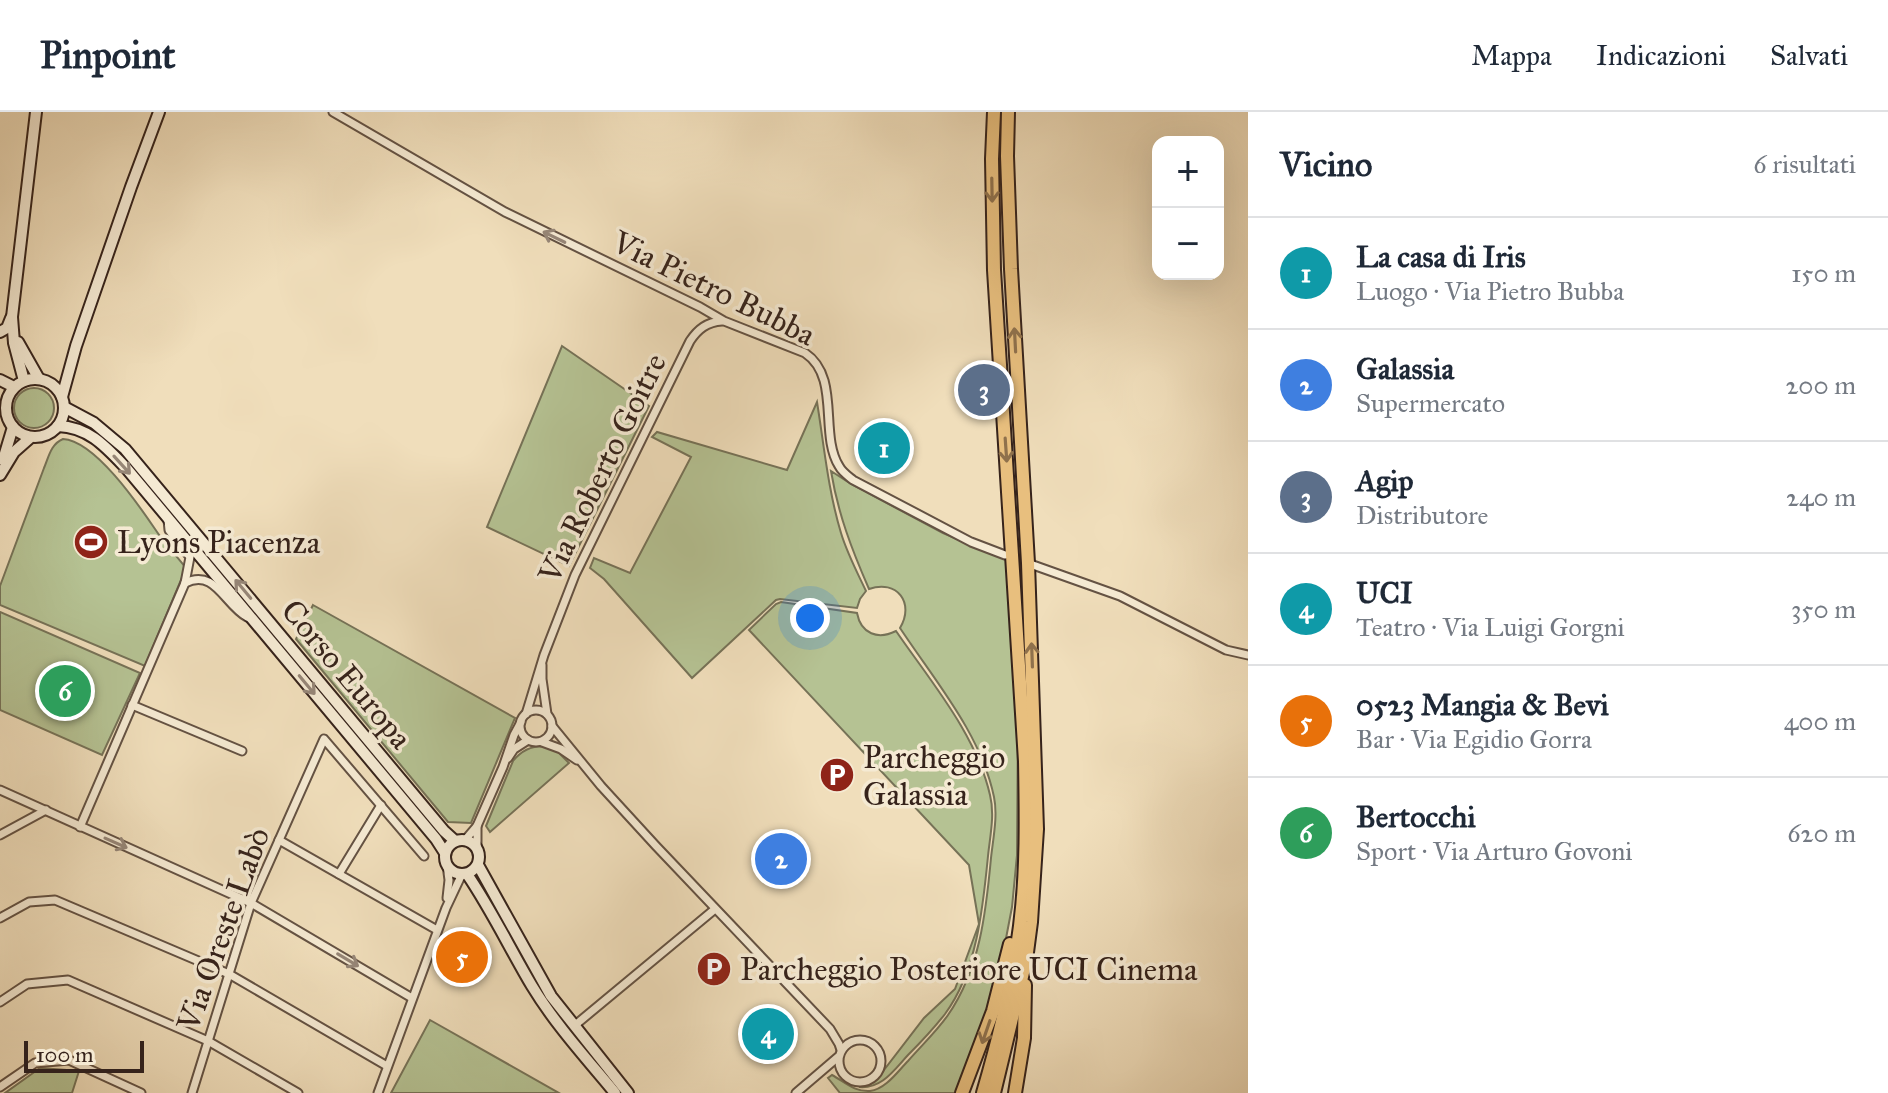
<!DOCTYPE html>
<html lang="it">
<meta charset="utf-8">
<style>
body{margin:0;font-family:"IM FELL Great Primer",serif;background:#f6f6f7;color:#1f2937}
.controls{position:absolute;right:24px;top:24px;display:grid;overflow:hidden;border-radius:16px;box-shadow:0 8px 32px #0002}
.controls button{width:72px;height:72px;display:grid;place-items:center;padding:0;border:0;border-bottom:2px solid #e0e1e3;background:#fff;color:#1f2937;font:40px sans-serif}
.scale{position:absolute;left:24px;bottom:20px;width:120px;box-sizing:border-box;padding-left:8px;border:4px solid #36231b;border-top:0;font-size:22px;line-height:28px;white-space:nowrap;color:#36231b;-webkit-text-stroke:6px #f5ead3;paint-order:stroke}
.you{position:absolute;left:810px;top:506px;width:28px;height:28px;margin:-20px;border:6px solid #fff;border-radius:50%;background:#1a73e8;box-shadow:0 0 0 12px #1a73e833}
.badge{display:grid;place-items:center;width:52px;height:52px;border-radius:50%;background:#8f2418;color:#fff;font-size:26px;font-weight:700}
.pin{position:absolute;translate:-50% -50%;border:4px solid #fff;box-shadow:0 2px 8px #0006}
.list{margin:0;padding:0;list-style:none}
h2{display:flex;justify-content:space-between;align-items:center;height:104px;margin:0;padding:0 32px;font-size:34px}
h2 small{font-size:26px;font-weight:400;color:#747a83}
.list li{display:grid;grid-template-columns:52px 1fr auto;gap:24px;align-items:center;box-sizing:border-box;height:112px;padding:0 32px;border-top:2px solid #e0e1e3}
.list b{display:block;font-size:30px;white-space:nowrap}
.list p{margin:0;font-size:26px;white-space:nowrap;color:#747a83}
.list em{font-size:26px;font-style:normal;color:#747a83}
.map{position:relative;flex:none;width:1248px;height:981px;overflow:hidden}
header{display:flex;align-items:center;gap:48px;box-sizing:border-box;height:112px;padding:0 40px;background:#fff;border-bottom:2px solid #e0e1e3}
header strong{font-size:38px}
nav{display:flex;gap:44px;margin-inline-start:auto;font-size:28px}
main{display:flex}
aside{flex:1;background:#fff}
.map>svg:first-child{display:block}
.green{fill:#b5c293;stroke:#767257;stroke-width:2}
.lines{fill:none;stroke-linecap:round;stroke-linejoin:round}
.street-casing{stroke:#645243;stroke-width:11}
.secondary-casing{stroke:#36231b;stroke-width:14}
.highway-casing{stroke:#36231b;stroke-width:16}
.street{stroke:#f5ead3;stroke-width:7}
.secondary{stroke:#f5ead3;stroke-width:10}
.highway{stroke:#e8bf7e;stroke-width:12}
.oneway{stroke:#8f714c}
.oneway2{stroke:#968677}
.labels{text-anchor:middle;stroke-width:7;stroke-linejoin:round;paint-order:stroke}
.street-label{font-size:32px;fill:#36231b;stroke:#f5ead3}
.poi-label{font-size:32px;fill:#36231b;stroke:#f5ead3;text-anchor:start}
</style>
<header>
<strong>Pinpoint</strong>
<nav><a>Mappa</a><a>Indicazioni</a><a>Salvati</a></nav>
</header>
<main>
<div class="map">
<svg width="1248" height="981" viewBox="0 0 1248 981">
<rect width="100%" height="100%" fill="#f0debb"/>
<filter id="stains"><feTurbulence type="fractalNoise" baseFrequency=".0025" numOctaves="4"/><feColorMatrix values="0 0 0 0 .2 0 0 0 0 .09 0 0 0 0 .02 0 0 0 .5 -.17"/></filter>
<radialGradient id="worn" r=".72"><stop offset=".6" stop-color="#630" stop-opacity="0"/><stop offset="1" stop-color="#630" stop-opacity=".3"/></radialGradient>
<g class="green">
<path d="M562,234L649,294L569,454L487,415Z"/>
<circle cx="34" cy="296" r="20"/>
<path d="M817,290C824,333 828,378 841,421C847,441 857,460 866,479L860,487L857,496L780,487L776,488L692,566L604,467L590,456L594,446L630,461L691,345L652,325L657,320L787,358Z"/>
<path d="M63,327C95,329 138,392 155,417C164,431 176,443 186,456L145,554L0,493V474L44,356C49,344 51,332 63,327Z"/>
<path d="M831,359L851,372L943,421L1007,448L1018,599L1017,743L1012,795L1003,842L987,903L957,981H840L828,966L832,963C845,970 854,980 870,979C886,977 898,959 908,949C921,934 937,919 948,903C980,857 986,800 991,746C993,727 998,704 994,685C981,622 935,569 900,516C915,491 897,467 869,477C852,438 838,402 831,359Z"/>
<path d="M781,490L857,501C861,522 878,528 896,519C931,570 976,622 990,683C995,703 990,724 988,744C983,795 977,859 945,902C934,916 921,930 908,943C894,958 882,977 859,975L870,972L877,967L924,906L955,877L979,812L969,753L749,518L776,492Z"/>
<path d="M313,493L515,606L471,711L448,710L296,527Z"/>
<path d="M0,500L140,561L102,643L0,598Z"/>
<path d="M543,634L558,640L569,651L490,720L486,714L513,649C521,639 530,634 543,634Z"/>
<path d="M430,908L559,981H391Z"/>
<path d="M40,956L79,959L72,981H5Z"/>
</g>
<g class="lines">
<g class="street-casing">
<g id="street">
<path d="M333,0L505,100L700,195L724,209L805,241C841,265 819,322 839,354C842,360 848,364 853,368L971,430L1005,443"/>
<path d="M1033,453L1120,484L1226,538L1248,543"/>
<path d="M185,471C215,456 224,492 247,505"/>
<path d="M542,553V567L547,602"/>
<path d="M132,593L242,639"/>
<circle cx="536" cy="614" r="16"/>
<path d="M526,602L544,543L575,463L690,229C698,217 707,210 722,209"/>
<path d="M552,614L601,674L656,734L830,917L839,932L841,938"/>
<path d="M542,630L561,637L577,648"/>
<path d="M508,646L514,637L528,628"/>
<path d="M0,678L251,791L412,886"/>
<path d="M477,714L503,655L514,623L521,610"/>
<path d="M80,715L185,471L190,445L169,418L168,408"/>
<path d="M0,723L46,698"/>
<path d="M279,728L437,818"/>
<path d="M465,728L477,714V735"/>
<path d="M447,753L449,768L447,786"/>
<path d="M339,762L381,693"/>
<path d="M0,806L29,790L55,788L229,862L387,954"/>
<path d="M0,890L27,872L68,868L208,929L298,981"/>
<path d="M574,914L715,797"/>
<circle cx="860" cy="949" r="21"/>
<path d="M0,975L35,951L69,948L141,981"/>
<path d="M192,981L251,791L324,627L424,744"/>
<path d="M378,981L446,796L462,762"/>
<path d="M796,981L838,945"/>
</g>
</g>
<g class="secondary-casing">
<g id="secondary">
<path d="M0,220L7,216L11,206"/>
<path d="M18,230L39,267"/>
<circle cx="35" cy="296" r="29"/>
<path d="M0,268L14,275"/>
<path d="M24,269L14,231L12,205L36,0"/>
<path d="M62,285L76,234L131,75L159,0"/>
<path d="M64,295L94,311L125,337L444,719L455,729"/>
<path d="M58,314C89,315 106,335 127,357L436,727L445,741"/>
<path d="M3,348L13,315"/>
<path d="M0,363L14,340L31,325"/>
<circle cx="462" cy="745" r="17"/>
<path d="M478,753L551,884L628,981"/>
<path d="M467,762C491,797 510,837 532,874C555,912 586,946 615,981"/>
</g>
</g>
<g class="highway-casing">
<g id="highway">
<path d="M962,981L993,899L1010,832"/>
<path d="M983,981C999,926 1013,871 1020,814C1027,759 1026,704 1025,649L994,158L992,47L994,0"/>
<path d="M994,981L1026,848L1031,810L1037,717L1028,451L1011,157L1007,44L1008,0"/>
<path d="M1015,981L1024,926L1025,873"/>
</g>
</g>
<use href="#street" class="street"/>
<use href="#secondary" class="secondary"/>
<use href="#highway" class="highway"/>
</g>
<defs><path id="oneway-shaft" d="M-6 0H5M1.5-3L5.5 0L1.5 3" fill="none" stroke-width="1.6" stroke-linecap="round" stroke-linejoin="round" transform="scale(2)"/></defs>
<g class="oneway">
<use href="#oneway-shaft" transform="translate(992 78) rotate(89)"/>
<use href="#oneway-shaft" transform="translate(1015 228) rotate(-93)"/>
<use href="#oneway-shaft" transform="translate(1006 338) rotate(86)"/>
<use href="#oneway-shaft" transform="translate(1032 543) rotate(-92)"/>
<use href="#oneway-shaft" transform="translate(986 920) rotate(109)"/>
</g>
<g class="oneway2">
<use href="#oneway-shaft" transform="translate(554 125) rotate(-154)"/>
<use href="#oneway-shaft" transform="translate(122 353) rotate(48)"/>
<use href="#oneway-shaft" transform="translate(243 477) rotate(-130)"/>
<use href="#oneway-shaft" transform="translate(307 573) rotate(50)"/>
<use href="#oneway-shaft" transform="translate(116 731) rotate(24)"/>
<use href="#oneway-shaft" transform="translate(348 848) rotate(31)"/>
</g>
<defs>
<g id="stadium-disc" transform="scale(1.8)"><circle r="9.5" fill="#8f2418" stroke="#f5ead3"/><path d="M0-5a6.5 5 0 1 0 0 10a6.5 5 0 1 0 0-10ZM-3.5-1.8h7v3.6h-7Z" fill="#fff"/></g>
<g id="parking-disc" transform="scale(1.8)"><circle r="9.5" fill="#8f2418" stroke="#f5ead3"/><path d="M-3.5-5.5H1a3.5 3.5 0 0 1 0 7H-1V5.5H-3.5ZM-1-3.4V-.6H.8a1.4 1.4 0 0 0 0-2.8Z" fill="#fff"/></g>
</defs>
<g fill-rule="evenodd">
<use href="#stadium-disc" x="91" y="430"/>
<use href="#parking-disc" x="837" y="663"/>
<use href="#parking-disc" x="714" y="857"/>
</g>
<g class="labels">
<g class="street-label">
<text transform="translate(714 176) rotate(26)" y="11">Via Pietro Bubba</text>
<text transform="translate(602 356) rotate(-64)" y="11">Via Roberto Goitre</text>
<text transform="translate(347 562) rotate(50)" y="11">Corso Europa</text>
<text transform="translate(223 817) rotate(-70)" y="11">Via Oreste Labò</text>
</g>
<g class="poi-label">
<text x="117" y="441">Lyons Piacenza</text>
<text x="863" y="656">Parcheggio<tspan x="863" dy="37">Galassia</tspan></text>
<text x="740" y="868">Parcheggio Posteriore UCI Cinema</text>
</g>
</g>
<rect width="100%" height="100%" filter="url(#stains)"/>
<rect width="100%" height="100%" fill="url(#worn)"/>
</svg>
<div class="controls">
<button>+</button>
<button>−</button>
</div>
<div class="scale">100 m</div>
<div class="you"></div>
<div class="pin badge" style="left:884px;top:336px;background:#0f9aa8">1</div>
<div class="pin badge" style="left:781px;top:747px;background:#3f7fe0">2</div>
<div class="pin badge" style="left:984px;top:278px;background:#5c6f8a">3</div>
<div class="pin badge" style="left:768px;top:922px;background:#0f9aa8">4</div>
<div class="pin badge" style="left:462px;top:845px;background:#e8710a">5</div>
<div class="pin badge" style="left:65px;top:579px;background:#2e9e5b">6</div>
</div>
<aside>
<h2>Vicino<small>6 risultati</small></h2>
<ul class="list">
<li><span class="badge" style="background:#0f9aa8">1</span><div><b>La casa di Iris</b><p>Luogo · Via Pietro Bubba</p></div><em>150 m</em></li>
<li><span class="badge" style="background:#3f7fe0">2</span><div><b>Galassia</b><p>Supermercato</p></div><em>200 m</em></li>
<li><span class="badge" style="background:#5c6f8a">3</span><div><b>Agip</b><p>Distributore</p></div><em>240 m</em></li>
<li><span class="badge" style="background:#0f9aa8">4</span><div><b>UCI</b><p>Teatro · Via Luigi Gorgni</p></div><em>350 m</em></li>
<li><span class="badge" style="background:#e8710a">5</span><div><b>0523 Mangia &amp; Bevi</b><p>Bar · Via Egidio Gorra</p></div><em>400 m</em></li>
<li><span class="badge" style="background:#2e9e5b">6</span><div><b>Bertocchi</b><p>Sport · Via Arturo Govoni</p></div><em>620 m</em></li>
</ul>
</aside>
</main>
